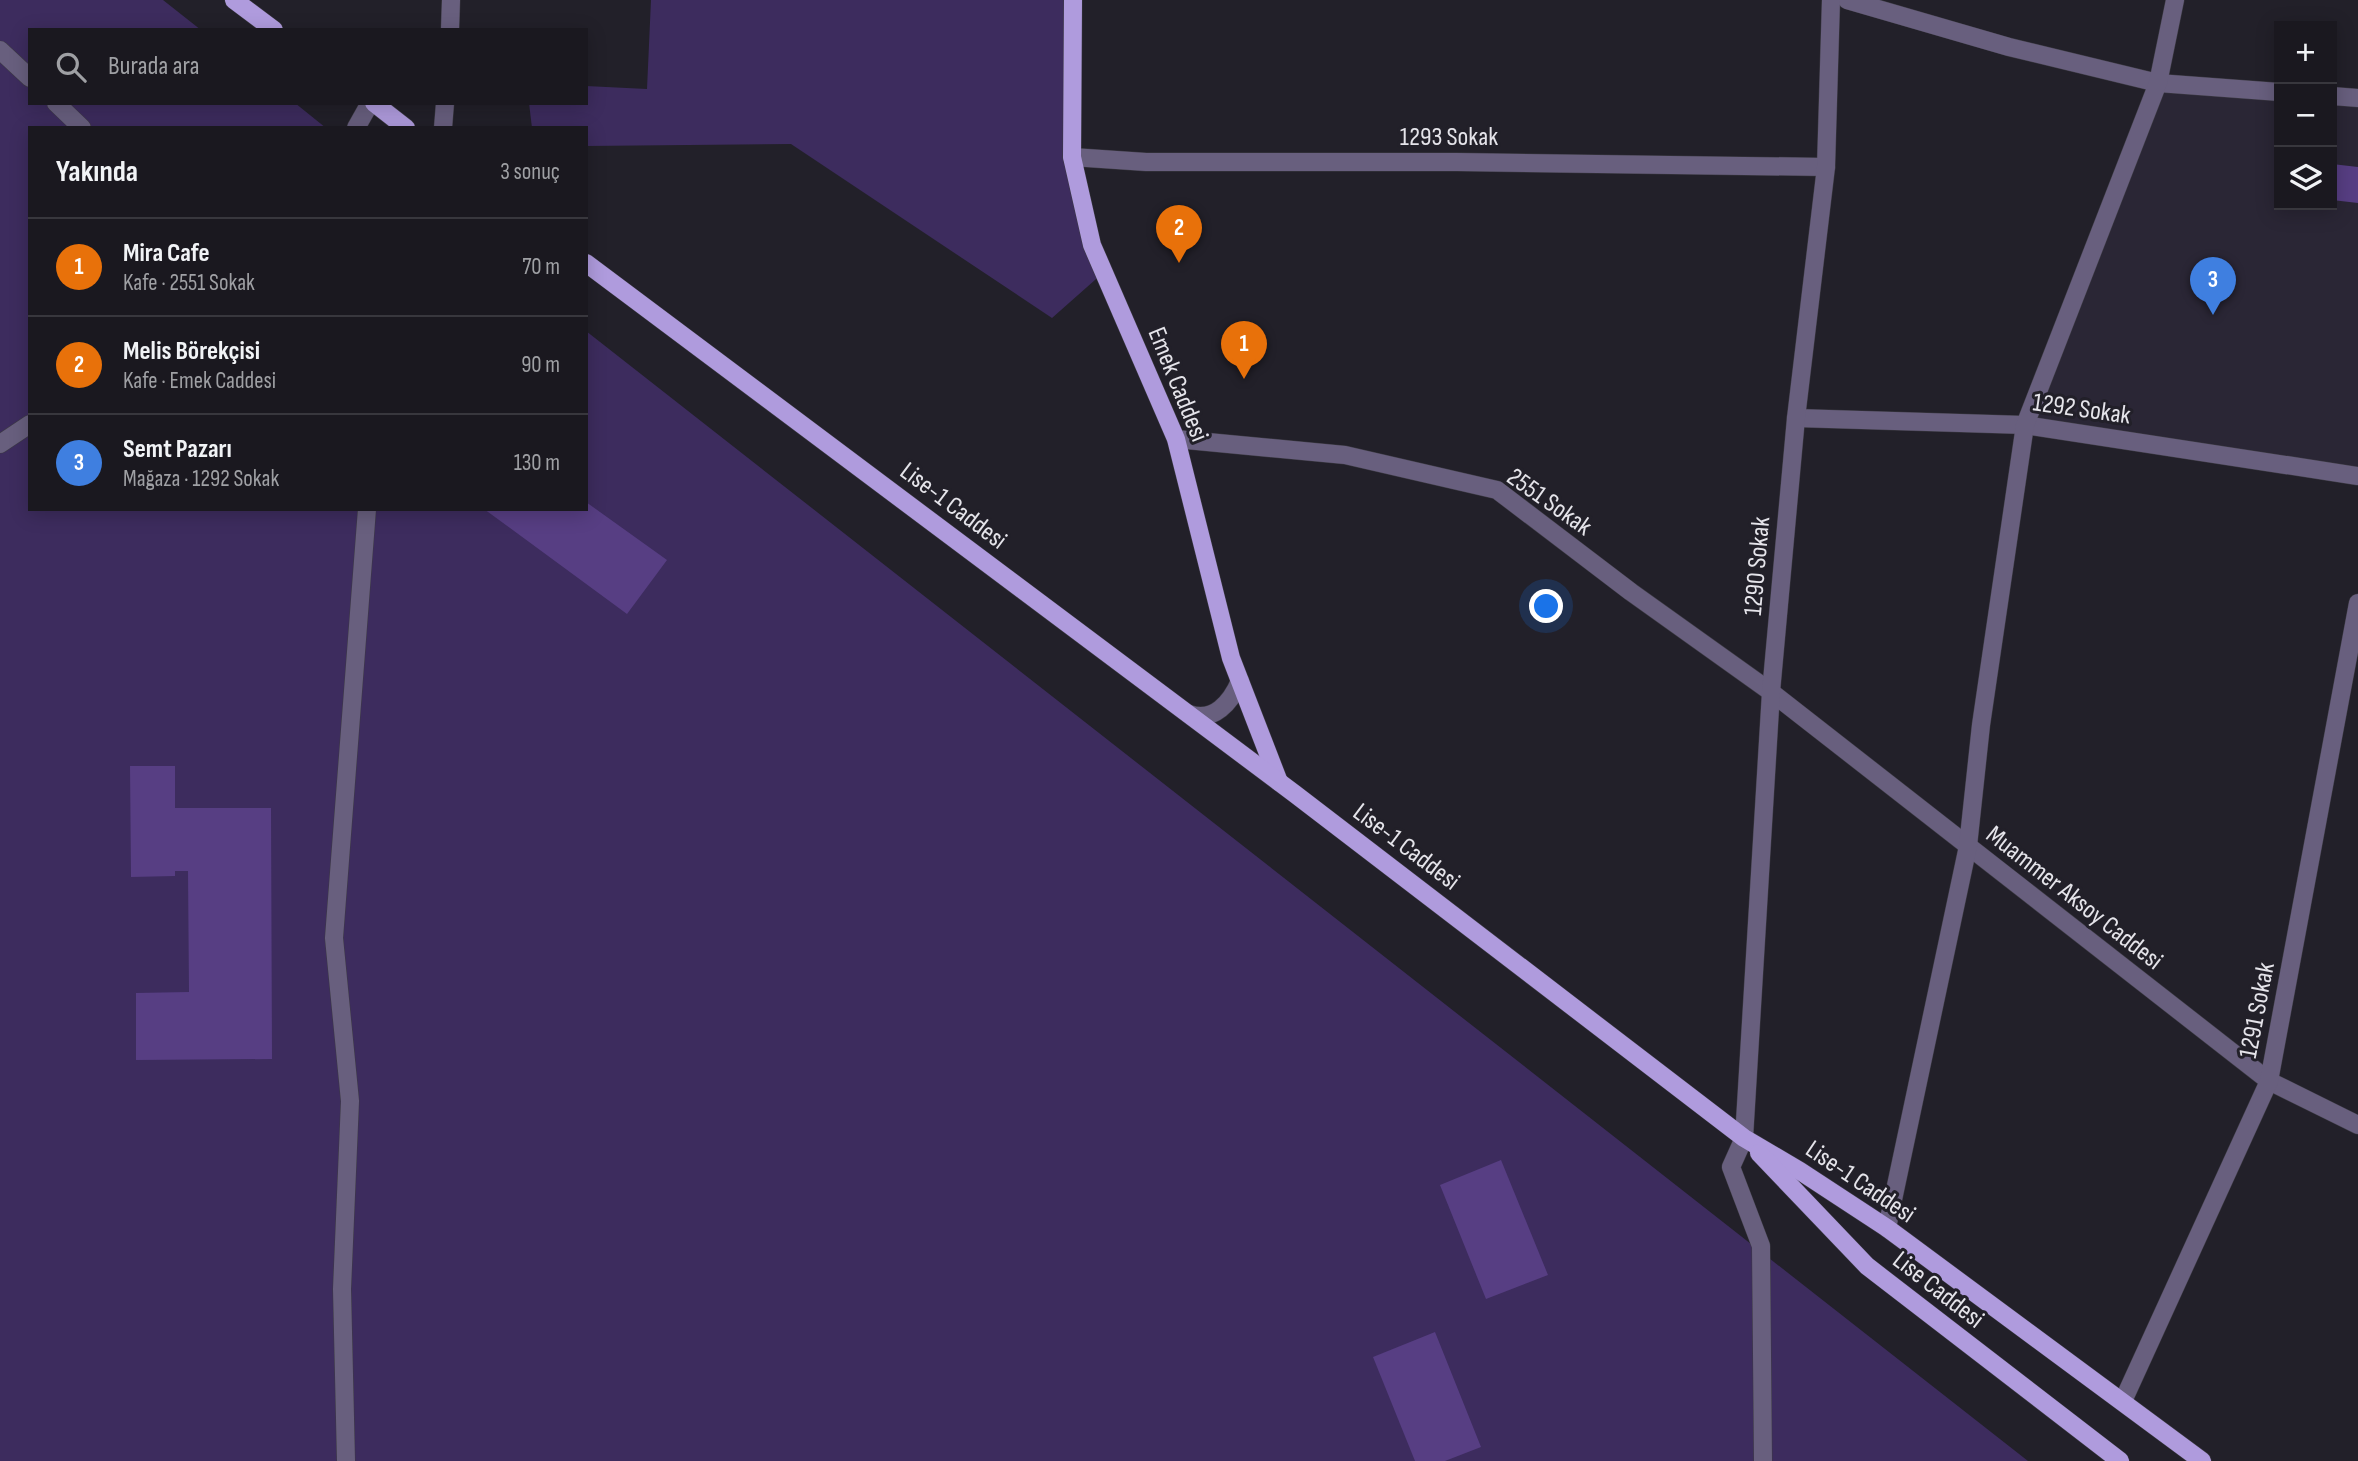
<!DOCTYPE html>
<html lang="tr">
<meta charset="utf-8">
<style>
body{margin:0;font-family:"Sofia Sans Condensed",sans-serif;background:#27252c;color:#f1f3f6}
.controls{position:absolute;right:21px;top:21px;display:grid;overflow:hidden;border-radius:0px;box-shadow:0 4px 18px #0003}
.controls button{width:63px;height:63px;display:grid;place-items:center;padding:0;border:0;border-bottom:2px solid #38373d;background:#1a181f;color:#f1f3f6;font:35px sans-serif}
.you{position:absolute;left:1547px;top:607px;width:24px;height:24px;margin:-18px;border:5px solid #fff;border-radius:50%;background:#1a73e8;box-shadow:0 0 0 10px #1a73e833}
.badge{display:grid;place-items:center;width:46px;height:46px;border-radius:50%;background:#b45309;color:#fff;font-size:23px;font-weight:700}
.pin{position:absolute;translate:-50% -58px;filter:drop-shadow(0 2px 4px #0008)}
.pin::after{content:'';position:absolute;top:37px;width:24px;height:21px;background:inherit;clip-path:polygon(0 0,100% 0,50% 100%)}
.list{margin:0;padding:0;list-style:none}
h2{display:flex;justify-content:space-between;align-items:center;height:91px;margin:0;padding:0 28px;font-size:30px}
h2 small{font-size:23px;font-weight:400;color:#9fa0a4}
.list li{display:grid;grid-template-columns:46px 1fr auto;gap:21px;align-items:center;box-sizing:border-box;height:98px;padding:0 28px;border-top:2px solid #38373d}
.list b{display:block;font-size:26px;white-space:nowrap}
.list p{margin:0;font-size:23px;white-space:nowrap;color:#9fa0a4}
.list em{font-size:23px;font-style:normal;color:#9fa0a4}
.icon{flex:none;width:38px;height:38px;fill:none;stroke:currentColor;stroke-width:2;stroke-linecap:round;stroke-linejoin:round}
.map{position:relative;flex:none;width:2358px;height:1461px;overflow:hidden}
.search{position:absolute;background:#1a181f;box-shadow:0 4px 18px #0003;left:28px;top:28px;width:560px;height:77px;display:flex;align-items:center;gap:18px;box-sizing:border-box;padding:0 24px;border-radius:0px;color:#9fa0a4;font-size:26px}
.panel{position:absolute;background:#1a181f;box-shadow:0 4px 18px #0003;left:28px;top:126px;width:560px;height:385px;border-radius:0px}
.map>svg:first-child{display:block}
.built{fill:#2a2635}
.green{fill:#3d2c5e}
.building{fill:#573e83}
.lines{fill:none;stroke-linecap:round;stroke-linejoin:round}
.minor-casing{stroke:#3d3b44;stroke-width:19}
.major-casing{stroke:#3d3b44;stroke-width:19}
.minor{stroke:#685f7e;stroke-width:18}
.major{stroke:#af9bdd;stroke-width:18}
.labels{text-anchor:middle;stroke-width:6;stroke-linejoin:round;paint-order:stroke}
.street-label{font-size:26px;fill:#e5e4ea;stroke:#222029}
</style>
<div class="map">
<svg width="2358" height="1461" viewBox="0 0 2358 1461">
<rect width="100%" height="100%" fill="#222029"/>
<path class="built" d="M2158,83L2279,92V205H2332V96L2358,98V476L2025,425Z"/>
<g class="green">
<path d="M0,0H163L201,30H30V103H295L326,128H30V509H586V331L2028,1461H0Z"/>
<path d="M651,0H1073L1072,157L1104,272L1052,318L791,144L586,146V128H532L529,103H586V86L647,89Z"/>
</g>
<g class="building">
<path d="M2332,164L2358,167V203L2332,200Z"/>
<path d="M586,502L667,560L627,614L484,509H586Z"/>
<path d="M130,766H175V808H271L272,1059L136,1060V993L189,992L188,871H175V876L131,877Z"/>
<path d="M1501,1160L1548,1275L1486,1299L1440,1185Z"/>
<path d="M1435,1332L1481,1447L1445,1461H1415L1373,1357Z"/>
</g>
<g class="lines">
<g class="minor-casing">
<g id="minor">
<path d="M1847,0L2009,47L2158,83L2279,92"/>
<path d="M450,30L451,0"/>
<path d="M0,50L30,78"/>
<path d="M2332,96L2358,98"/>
<path d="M56,103L82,128"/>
<path d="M356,128L370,103"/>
<path d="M443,128L445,103"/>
<path d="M1072,157L1146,162H1457L1826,167"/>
<path d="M1796,418L2025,425L2358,476"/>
<path d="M1176,439L1345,455L1497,490L1631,592L1771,692L2269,1081L2358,1125"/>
<path d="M0,444L30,424"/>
<path d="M1189,714C1214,723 1231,702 1240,681"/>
<path d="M1887,1228L1968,846L1981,725L2025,425L2158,83L2175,0"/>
<path d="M2123,1401L2269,1081L2358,603"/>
<path d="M346,1461L342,1289L350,1101L334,938L367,509"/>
<path d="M1763,1461L1761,1246L1731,1167L1744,1138L1771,692L1796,418L1826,167L1831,0"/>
</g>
</g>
<g class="major-casing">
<g id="major">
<path d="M234,0L274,30"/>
<path d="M1073,0L1072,157L1092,245L1176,439L1231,658L1279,782"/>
<path d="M374,103L406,128"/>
<path d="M586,263L1295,794L1744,1138L1800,1171L1887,1228L2202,1461"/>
<path d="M1759,1153L1867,1266L2120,1461"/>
</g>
</g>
<use href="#minor" class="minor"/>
<use href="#major" class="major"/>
</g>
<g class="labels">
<g class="street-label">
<text x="1449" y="145">1293 Sokak</text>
<text transform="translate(1179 384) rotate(68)" y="9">Emek Caddesi</text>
<text transform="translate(2082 408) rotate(8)" y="9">1292 Sokak</text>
<text transform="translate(1550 501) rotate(35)" y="9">2551 Sokak</text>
<text transform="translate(954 505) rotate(37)" y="9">Lise-1 Caddesi</text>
<text transform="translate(1756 566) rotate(-85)" y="9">1290 Sokak</text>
<text transform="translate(1407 846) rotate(37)" y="9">Lise-1 Caddesi</text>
<text transform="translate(2075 897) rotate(38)" y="9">Muammer Aksoy Caddesi</text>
<text transform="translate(2256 1010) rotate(-79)" y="9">1291 Sokak</text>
<text transform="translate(1861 1181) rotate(34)" y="9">Lise-1 Caddesi</text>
<text transform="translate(1939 1289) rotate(38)" y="9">Lise Caddesi</text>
</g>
</g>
</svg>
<div class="controls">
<button>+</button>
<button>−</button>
<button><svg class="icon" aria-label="layers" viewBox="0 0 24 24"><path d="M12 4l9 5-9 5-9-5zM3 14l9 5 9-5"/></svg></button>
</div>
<div class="you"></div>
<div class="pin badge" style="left:1244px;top:379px;background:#e8710a">1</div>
<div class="pin badge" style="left:1179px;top:263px;background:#e8710a">2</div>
<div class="pin badge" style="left:2213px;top:315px;background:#3f7fe0">3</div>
<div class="search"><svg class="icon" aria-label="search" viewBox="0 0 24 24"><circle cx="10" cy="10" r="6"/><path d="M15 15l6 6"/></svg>Burada ara</div>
<section class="panel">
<h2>Yakında<small>3 sonuç</small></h2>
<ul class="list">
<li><span class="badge" style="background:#e8710a">1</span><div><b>Mira Cafe</b><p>Kafe · 2551 Sokak</p></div><em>70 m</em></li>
<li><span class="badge" style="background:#e8710a">2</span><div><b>Melis Börekçisi</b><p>Kafe · Emek Caddesi</p></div><em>90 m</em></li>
<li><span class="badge" style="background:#3f7fe0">3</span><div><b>Semt Pazarı</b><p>Mağaza · 1292 Sokak</p></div><em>130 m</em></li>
</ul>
</section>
</div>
